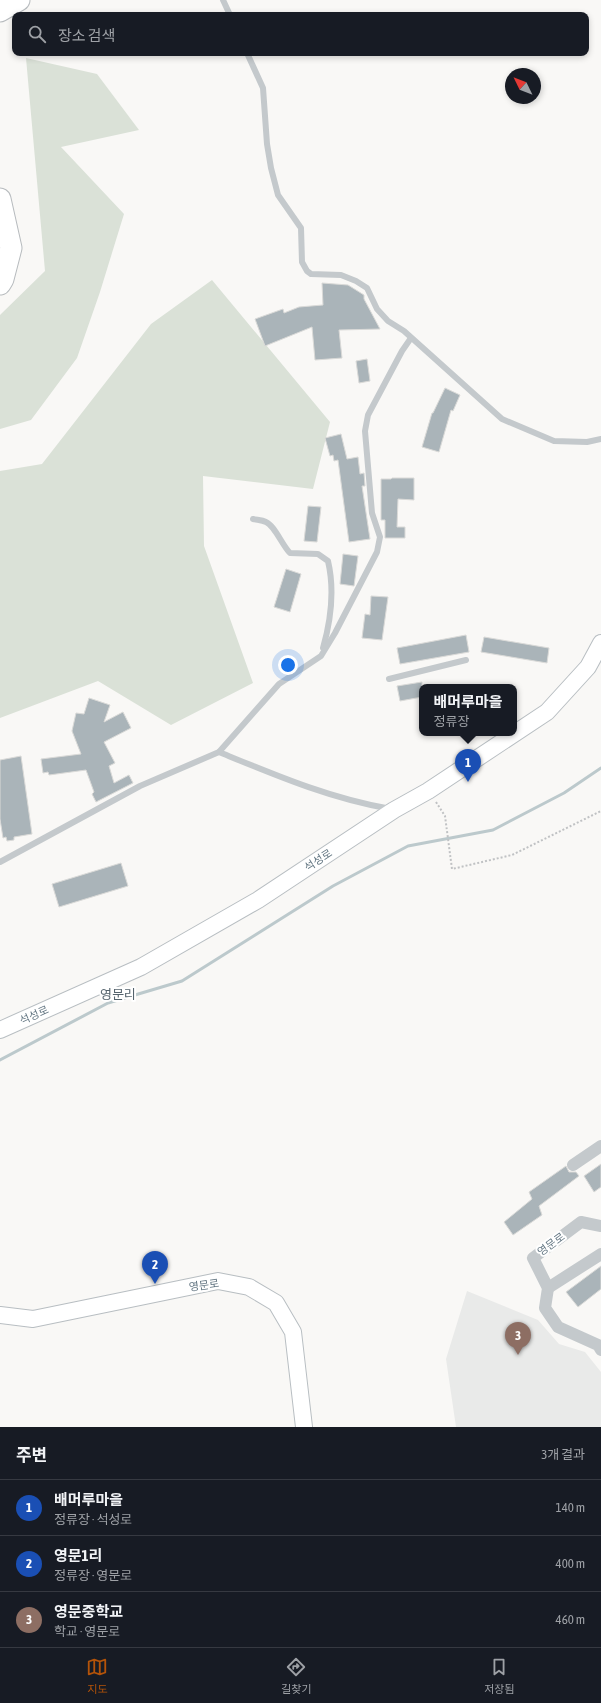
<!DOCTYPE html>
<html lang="ko">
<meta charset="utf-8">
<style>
body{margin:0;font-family:"Asap Condensed","Noto Sans KR",sans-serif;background:#242831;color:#f1f3f6}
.compass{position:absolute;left:505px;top:68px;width:36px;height:36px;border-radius:50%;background:#171b24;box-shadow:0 2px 6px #0003;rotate:313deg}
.you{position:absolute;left:288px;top:665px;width:14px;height:14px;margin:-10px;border:3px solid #fff;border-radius:50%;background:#1a73e8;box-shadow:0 0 0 6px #1a73e833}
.badge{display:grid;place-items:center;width:26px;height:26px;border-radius:50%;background:#b45309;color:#fff;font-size:13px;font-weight:700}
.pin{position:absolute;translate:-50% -33px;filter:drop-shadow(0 1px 2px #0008)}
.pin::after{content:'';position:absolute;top:21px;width:14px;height:12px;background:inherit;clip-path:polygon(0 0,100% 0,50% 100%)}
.popup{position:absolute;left:419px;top:684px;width:98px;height:52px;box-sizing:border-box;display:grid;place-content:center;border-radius:8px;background:#171b24;filter:drop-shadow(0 1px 3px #0005);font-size:13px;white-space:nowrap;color:#9ea1a6}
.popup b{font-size:15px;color:#f1f3f6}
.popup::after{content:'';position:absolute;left:50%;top:100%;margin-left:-8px;border:8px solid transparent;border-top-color:#171b24}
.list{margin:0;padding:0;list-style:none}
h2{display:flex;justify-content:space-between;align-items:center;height:52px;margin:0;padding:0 16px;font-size:17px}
h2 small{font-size:13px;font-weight:400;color:#9ea1a6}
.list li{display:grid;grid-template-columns:26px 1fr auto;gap:12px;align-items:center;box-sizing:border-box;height:56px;padding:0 16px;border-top:1px solid #363941}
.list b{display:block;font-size:15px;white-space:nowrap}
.list p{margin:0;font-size:13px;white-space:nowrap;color:#9ea1a6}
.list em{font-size:13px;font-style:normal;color:#9ea1a6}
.icon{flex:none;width:22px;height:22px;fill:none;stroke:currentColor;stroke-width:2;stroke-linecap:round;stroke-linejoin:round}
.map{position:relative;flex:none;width:601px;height:1427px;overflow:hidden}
.search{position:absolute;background:#171b24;box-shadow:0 2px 6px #0003;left:12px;right:12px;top:12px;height:44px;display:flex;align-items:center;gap:10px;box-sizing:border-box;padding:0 14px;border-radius:8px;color:#9ea1a6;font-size:15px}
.sheet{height:220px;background:#171b24}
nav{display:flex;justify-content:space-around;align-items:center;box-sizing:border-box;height:56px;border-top:1px solid #363941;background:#171b24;font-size:11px;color:#9ea1a6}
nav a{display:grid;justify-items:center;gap:2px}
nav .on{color:#b45309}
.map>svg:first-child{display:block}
.built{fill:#e9eae9}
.green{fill:#dae1d7}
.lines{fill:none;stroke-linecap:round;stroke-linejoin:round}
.stream{stroke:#bcc9cc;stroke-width:3}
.building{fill:#aab4b9;stroke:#dadad8}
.secondary-casing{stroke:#b8bec2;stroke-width:18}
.highway-casing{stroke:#b7bbbe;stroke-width:23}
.path{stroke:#c0c2c4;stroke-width:2;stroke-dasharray:2 2;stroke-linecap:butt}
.lane{stroke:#c4c9cc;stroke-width:6}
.street{stroke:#c4c9cc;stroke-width:12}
.secondary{stroke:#fff;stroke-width:16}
.highway{stroke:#fff;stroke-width:21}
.labels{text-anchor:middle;stroke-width:4;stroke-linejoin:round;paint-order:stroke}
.street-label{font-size:11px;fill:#637682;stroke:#fff}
.quarter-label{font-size:13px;fill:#55636d;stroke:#fff}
</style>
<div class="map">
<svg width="601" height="1427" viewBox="0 0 601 1427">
<rect width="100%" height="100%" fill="#f9f8f6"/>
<path class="built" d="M467,1291L538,1320L559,1344L585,1352L601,1372V1427H456L446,1359Z"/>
<g class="green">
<path d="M26,58L97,74L139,130L61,147L124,214L100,292L77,358L31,420L0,429V315L45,271Z"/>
<path d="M212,280L330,422L313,489L203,476L204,546L253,683L171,725L98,681L0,718V471L42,464L151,324Z"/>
</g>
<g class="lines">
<path class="stream" d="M0,1060L108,1003L182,981L333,886L408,846L493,830L564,793L601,768"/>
</g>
<g class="building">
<path d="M322,283L348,285L364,295V299L380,329L339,330L342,358L315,360L312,327L265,346L255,319L283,309L284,313L299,307L323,305Z"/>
<path d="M367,359L370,381L359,383L356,361Z"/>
<path d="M445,388L460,395L453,411L451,410L439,452L422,447L432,413H433Z"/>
<path d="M341,434L347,459L358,457L360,474L364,473L365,486H362L370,539L349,542L338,460L334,461L333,455L330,456L325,438Z"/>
<path d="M392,478H414V500L398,499L397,527H405V538H385V520H381V479H391Z"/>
<path d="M308,506L321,507L317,542L304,541Z"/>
<path d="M343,554L358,556L354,586L340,584Z"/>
<path d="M286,569L301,574L290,612L274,607Z"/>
<path d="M371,596L388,597L382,640L362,638L365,614L370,615Z"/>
<path d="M466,635L469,652L400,664L397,648Z"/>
<path d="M484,637L549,648L547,663L481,652Z"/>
<path d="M422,682V697L400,701L397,686Z"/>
<path d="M89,698L110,705L104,722L123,712L131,728L104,742L115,763L109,766L114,783L129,775L133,783L96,802L92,794L94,792L86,770L49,775L48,772L43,773L41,759L81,754L72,731L76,713L84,714Z"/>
<path d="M21,756L32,834L14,837V840L7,841L6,837L3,838L0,819V760Z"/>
<path d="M121,863L128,886L59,907L52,884Z"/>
<path d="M601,1164V1187L594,1192L584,1176Z"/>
<path d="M566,1166L569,1172H576L579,1176L539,1206L542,1215L513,1235L504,1222L532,1199L529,1192Z"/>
<path d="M601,1266V1289L578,1307L566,1292Z"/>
</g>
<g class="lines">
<g class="secondary-casing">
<g id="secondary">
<path d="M0,1030L141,967L258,900L394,810L428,791L547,712L588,667L601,643"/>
<path d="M0,1315L33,1319L218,1281L249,1287L276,1303L293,1332L304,1427"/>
</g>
</g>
<g class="highway-casing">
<g id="highway">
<path d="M0,11L19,0"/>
<path d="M0,199L11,248L3,279L0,284"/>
</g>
</g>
<path class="path" d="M436,802L445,816L452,869L512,855L601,811"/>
<g class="lane">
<path d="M223,0L230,15"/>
<path d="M247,53L263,88L267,144L271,168L278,195L301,228L302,262L307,271L311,274L341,275L356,281L367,288L377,309L388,321L404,331L502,419L554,441L587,442L601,439"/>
<path d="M253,519C257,520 262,520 266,522C275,526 282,545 290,553L318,554L328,561C335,591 331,620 323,648"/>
<path d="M389,679L466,660"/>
<path d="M219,752C275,775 331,799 391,809"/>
<path d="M0,862L140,786L219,752L279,684L321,656L335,633L377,552L380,537L372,513L365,431L368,415L402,351L411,338"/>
</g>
<g class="street">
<path d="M573,1165L601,1146"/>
<path d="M601,1226L581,1222L533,1258L548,1288L545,1308L558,1327L598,1345L601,1350"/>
<path d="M548,1288L601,1254"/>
</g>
<use href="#secondary" class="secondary"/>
<use href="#highway" class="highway"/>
</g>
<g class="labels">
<g class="street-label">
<text transform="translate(318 860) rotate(-33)" y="4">석성로</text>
<text transform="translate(34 1015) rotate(-24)" y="4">석성로</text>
<text transform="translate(551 1244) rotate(-36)" y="4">영문로</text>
<text transform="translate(204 1285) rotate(-8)" y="4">영문로</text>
</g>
<g class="quarter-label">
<text x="118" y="999">영문리</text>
</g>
</g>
</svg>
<svg class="compass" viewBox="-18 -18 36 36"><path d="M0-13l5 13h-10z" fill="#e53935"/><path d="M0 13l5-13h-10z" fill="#9ea1a6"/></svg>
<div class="you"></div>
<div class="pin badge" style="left:468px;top:782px;background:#1a4fb4">1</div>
<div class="popup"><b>배머루마을</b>정류장</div>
<div class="pin badge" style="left:155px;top:1284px;background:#1a4fb4">2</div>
<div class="pin badge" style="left:518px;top:1355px;background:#8d6e63">3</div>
<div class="search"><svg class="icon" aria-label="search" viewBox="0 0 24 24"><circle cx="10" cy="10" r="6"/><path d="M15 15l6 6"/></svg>장소 검색</div>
</div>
<section class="sheet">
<h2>주변<small>3개 결과</small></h2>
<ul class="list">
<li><span class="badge" style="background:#1a4fb4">1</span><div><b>배머루마을</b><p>정류장 · 석성로</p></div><em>140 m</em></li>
<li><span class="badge" style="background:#1a4fb4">2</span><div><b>영문1리</b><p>정류장 · 영문로</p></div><em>400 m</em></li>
<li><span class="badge" style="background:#8d6e63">3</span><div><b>영문중학교</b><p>학교 · 영문로</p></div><em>460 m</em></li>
</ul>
</section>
<nav>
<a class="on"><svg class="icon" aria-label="map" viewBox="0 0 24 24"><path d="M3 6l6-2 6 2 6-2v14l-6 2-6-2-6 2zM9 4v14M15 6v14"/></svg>지도</a>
<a><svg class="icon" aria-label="directions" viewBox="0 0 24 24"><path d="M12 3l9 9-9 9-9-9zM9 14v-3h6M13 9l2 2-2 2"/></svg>길찾기</a>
<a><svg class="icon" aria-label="saved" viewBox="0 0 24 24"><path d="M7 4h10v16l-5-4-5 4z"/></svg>저장됨</a>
</nav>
